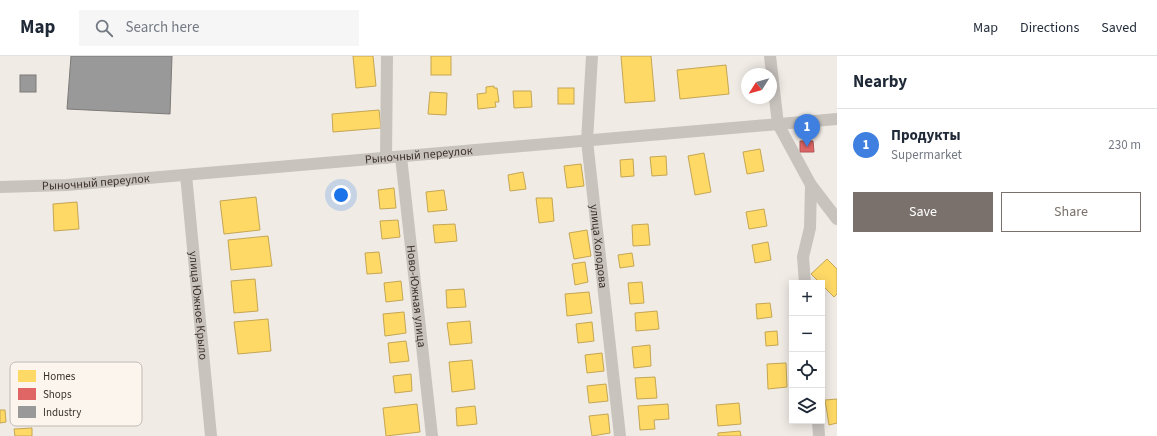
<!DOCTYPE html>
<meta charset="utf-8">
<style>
body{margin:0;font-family:"Source Sans 3",sans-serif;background:#f6f6f7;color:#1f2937}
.controls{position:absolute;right:12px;bottom:12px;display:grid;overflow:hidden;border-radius:0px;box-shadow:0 2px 10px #0003}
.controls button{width:36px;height:36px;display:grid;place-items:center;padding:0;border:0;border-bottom:1px solid #e0e1e3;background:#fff;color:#1f2937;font:20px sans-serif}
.compass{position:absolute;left:741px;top:12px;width:36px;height:36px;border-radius:50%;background:#fff;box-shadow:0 2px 10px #0003;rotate:233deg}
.you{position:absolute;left:341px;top:139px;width:14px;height:14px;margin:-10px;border:3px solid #fff;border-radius:50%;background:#1a73e8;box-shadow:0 0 0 6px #1a73e833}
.badge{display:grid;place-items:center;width:26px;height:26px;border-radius:50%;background:#7a716c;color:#fff;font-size:13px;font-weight:700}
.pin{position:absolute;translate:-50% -33px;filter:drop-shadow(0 1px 2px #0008)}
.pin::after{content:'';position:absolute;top:21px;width:14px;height:12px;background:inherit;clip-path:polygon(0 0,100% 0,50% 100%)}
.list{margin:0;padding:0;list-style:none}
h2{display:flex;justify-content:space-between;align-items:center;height:52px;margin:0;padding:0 16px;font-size:17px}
h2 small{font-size:13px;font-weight:400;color:#747a83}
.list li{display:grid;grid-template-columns:26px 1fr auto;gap:12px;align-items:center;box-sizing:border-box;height:72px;padding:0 16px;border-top:1px solid #e0e1e3}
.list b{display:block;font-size:15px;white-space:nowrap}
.list p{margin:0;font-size:13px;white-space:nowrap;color:#747a83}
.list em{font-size:13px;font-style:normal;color:#747a83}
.actions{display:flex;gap:8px;padding:12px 16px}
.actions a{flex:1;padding:9px 0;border:1px solid #7a716c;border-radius:0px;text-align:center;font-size:14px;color:#7a716c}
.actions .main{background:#7a716c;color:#fff}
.icon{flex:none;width:22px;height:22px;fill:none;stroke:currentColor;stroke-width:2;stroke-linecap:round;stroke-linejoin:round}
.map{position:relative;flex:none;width:837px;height:380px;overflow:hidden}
header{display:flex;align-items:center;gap:24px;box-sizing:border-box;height:56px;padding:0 20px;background:#fff;border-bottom:1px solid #e0e1e3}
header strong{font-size:19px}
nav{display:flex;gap:22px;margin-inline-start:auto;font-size:14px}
.search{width:280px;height:36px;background:#f6f6f7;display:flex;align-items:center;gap:10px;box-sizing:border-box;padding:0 14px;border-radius:0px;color:#747a83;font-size:15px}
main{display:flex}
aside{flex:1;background:#fff}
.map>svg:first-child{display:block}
.homes{fill:#ffd966;stroke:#c4a654}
.shops{fill:#e06666;stroke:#ae5654}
.industry{fill:#999;stroke:#7d7a78}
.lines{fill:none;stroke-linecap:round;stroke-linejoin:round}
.minor{stroke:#c9c3be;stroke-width:12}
.labels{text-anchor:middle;stroke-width:4;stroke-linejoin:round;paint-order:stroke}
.street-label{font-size:12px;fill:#3b302b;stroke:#fbf5ee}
.key{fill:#fbf5ee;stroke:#c1bab4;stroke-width:1}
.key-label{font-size:11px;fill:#3b302b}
</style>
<header>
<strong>Map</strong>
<div class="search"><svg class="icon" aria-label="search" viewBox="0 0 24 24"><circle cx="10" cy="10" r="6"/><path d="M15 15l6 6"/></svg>Search here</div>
<nav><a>Map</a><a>Directions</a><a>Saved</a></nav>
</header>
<main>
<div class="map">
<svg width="837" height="380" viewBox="0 0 837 380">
<rect width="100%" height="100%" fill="#f0ebe5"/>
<g class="homes">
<path d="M353,0H373L376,30L356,32Z"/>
<rect x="431" y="0" width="20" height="19"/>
<path d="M621,0H651L655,45L625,47Z"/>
<path d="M726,9L729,38L680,43L677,14Z"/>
<path d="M494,30V32H497L499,46H495L496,51L478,53L477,38L486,37V31Z"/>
<rect x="558" y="32" width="16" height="16"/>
<path d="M513,35H531L532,51L514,52Z"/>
<path d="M430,36L447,37L446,59L428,58Z"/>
<path d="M379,54L381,72L333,76L332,58Z"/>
<path d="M760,93L764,115L747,118L743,96Z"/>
<path d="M704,97L711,136L695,139L688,100Z"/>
<path d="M666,100L667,119L652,120L650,101Z"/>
<path d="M633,103L634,120L621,121L620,104Z"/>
<path d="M581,108L584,130L567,132L564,110Z"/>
<path d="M523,116L526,133L510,135L508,119Z"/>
<path d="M394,132L396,152L380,153L378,134Z"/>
<path d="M444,134L447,154L428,156L426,136Z"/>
<path d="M256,141L260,174L224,178L220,145Z"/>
<path d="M536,142H552L554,165L539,167Z"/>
<path d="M77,146L79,173L54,175L53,148Z"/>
<path d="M764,153L767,170L749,173L746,156Z"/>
<path d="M398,164L400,181L382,183L380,165Z"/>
<path d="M455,168L457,185L435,187L433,169Z"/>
<path d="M648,168L650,189L633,190L632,169Z"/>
<path d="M587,174L591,200L574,203L569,177Z"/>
<path d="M268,180L272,210L231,214L228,184Z"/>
<path d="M768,186L771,204L755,207L752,189Z"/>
<path d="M379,196L382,217L367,218L365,197Z"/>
<path d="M632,197L634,210L620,212L618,199Z"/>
<path d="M827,203L837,213V238L834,241L811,218Z"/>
<path d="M585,206L588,226L575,229L572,208Z"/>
<path d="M255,223L258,255L234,257L231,225Z"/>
<path d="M401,225L403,244L386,246L384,227Z"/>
<path d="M642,226L644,247L630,248L628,227Z"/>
<path d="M464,233L466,251L447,252L446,234Z"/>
<path d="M589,236L592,257L567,260L565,238Z"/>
<path d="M770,247L772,261L757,263L756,248Z"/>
<path d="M657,255L659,273L636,275L635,257Z"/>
<path d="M404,256L406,277L385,280L383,258Z"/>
<path d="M268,263L271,295L238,298L234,266Z"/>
<path d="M470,265L472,287L450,289L447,267Z"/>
<path d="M592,266L594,285L578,287L576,268Z"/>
<path d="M777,275L778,289L766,290L765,276Z"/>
<path d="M406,285L409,305L390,307L388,287Z"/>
<path d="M650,289L651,310L634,312L632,291Z"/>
<path d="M602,297L604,315L587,317L585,299Z"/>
<path d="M472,304L475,333L452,336L449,306Z"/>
<path d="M786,307L787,331L768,333L767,308Z"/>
<path d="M411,318L412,335L395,337L393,320Z"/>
<path d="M655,321L657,342L637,343L635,322Z"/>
<path d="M606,328L608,345L589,347L587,330Z"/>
<path d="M837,343V367L829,369L825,344Z"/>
<path d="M739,347L741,368L718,370L716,349Z"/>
<path d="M417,348L420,376L386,380L383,352Z"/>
<path d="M668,348L669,363L654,364L655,373L640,374L638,350Z"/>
<path d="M475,350L477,368L457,370L456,352Z"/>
<path d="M0,354H5L6,366L0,367Z"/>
<path d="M608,358L610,377L592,380L589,360Z"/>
<path d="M32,372V380H15L14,373Z"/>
<path d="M740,375L741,380H718V377Z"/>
</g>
<path class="shops" d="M800,85H813L814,96H800Z"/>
<g class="industry">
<path d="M71,0H172L170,58L67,53Z"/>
<rect x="20" y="19" width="16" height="17"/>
</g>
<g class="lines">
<g class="minor">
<path id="s1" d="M592,0L587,85L620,380"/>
<path d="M770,0L778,68L811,129L810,172L803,201L805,227"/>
<path id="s2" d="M401,101L432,380"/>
<path d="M386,102L387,0"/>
<path id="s3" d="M186,119L211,380"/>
<path d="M811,129L837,163"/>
<path id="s4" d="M0,131L67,129L837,63"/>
<path d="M818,365L819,380"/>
</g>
</g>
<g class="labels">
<g class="street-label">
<text dy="4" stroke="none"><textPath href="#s4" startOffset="420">Рыночный переулок</textPath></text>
<text dy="4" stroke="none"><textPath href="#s4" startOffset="96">Рыночный переулок</textPath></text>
<text dy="4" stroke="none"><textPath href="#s1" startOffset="191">улица Холодова</textPath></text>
<text dy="4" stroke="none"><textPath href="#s2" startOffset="140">Ново-Южная улица</textPath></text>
<text dy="4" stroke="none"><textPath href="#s3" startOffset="131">улица Южное Крыло</textPath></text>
</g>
</g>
<rect x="10" y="306" width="132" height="64" rx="6" class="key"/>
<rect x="18" y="314" width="18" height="12" fill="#ffd966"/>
<rect x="18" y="332" width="18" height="12" fill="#e06666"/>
<rect x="18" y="350" width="18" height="12" fill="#999"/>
<g class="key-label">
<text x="43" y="324">Homes</text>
<text x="43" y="342">Shops</text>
<text x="43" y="360">Industry</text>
</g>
</svg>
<div class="controls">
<button>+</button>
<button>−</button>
<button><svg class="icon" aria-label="locate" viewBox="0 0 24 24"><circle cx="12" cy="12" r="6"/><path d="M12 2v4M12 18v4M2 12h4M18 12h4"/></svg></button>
<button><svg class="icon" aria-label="layers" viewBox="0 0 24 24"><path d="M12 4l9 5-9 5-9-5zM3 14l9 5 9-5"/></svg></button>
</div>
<svg class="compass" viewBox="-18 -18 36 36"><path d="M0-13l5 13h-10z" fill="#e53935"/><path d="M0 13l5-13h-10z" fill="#747a83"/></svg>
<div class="you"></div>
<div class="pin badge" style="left:807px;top:91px;background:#3f7fe0">1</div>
</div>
<aside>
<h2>Nearby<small></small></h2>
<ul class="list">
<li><span class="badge" style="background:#3f7fe0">1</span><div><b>Продукты</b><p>Supermarket</p></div><em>230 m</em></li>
</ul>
<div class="actions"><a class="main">Save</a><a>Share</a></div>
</aside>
</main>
